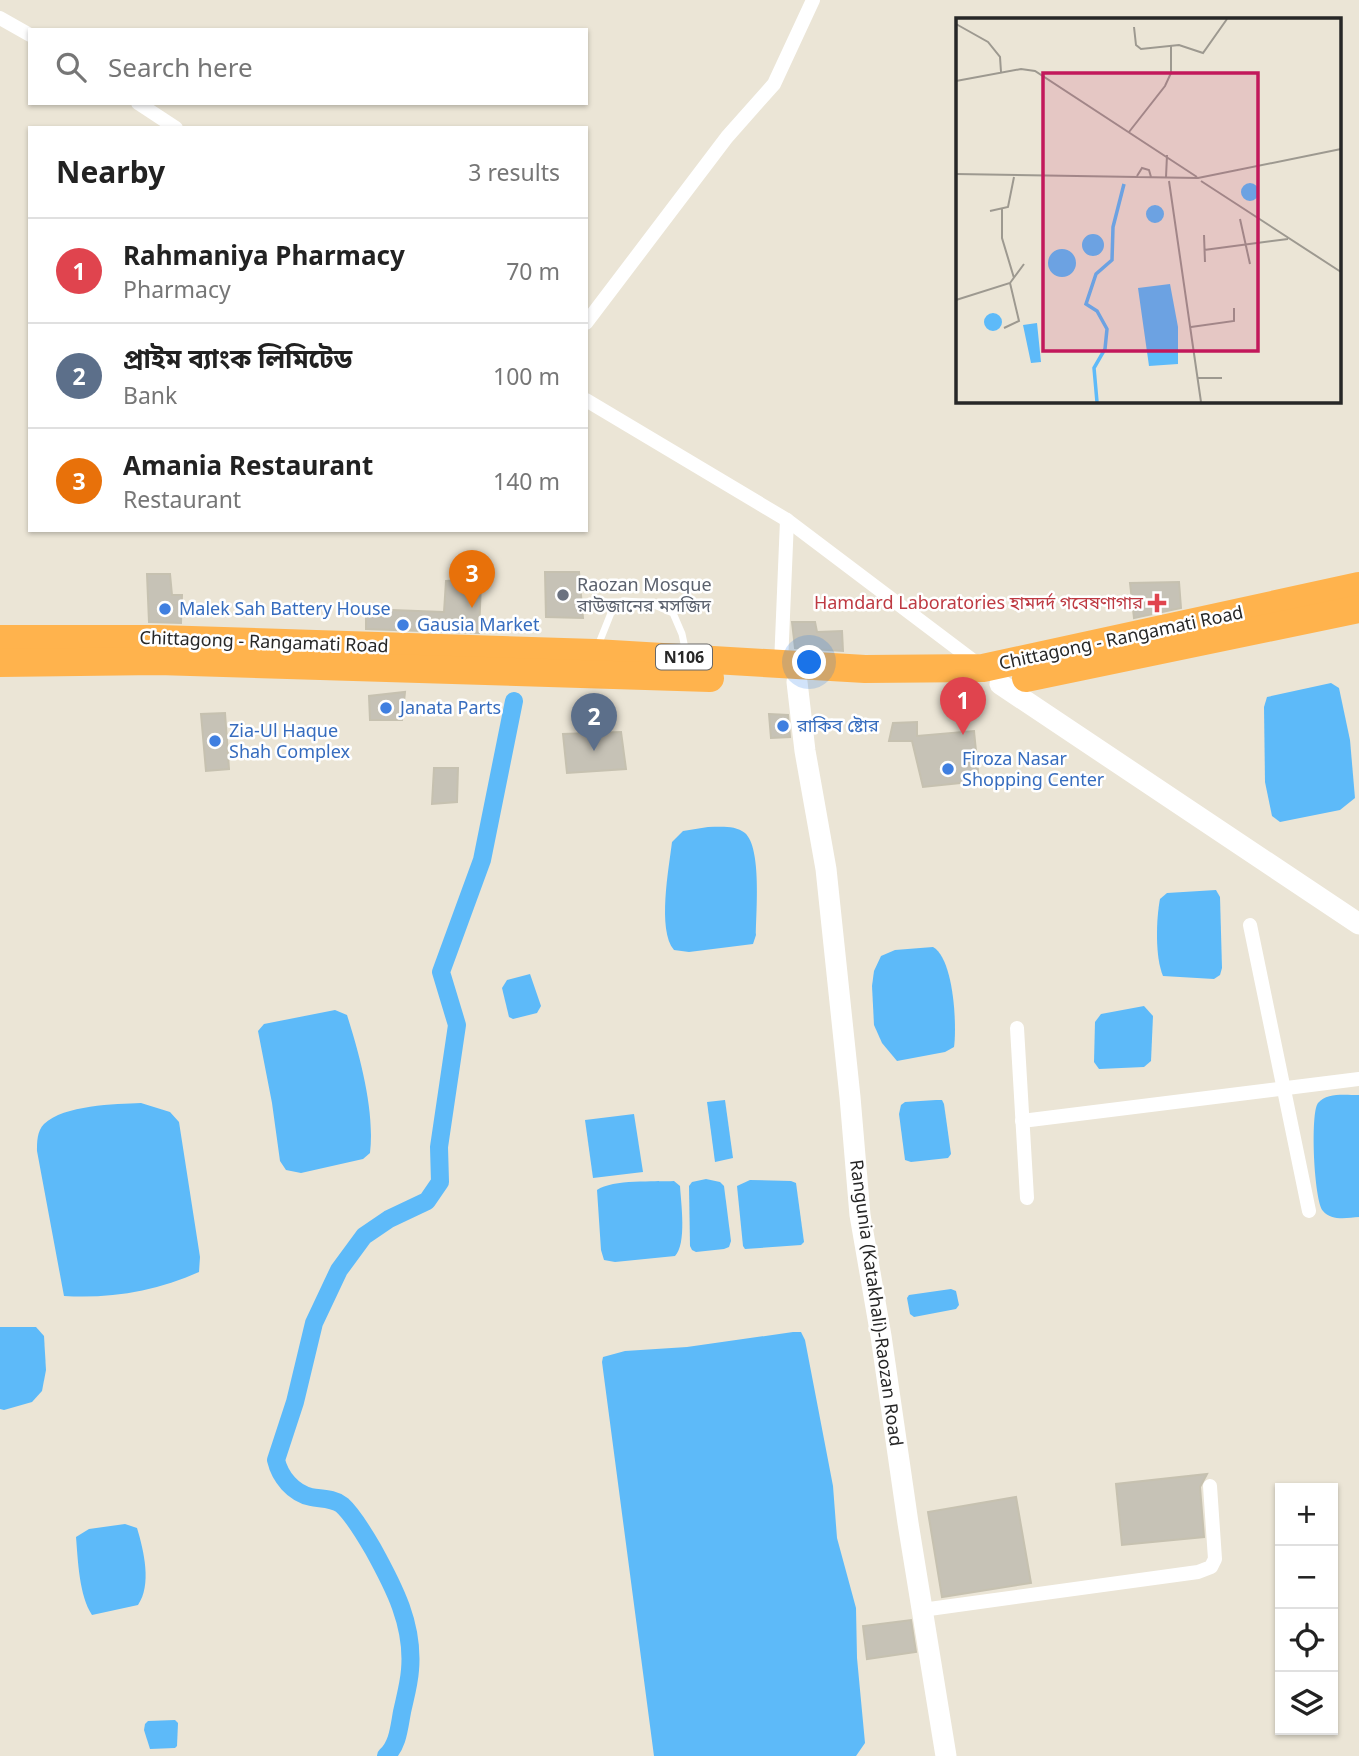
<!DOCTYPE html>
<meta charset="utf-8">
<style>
body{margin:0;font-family:"Noto Sans","Noto Sans Bengali",sans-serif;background:#f2f2f2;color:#222}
.controls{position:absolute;right:21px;bottom:21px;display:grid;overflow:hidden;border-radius:0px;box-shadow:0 2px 5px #0004}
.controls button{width:63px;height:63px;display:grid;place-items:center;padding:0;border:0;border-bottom:2px solid #e0e0e0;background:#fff;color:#222;font:35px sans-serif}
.you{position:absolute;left:810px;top:663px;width:24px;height:24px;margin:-18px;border:5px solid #fff;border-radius:50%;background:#1a73e8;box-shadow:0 0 0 10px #1a73e833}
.badge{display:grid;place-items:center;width:46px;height:46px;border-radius:50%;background:#0f766e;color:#fff;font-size:23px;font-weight:700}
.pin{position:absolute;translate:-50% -58px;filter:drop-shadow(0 2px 4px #0008)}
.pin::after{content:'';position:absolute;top:37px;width:24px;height:21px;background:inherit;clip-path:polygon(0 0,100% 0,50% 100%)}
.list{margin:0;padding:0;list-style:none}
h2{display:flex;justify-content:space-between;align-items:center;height:91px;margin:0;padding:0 28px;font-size:30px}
h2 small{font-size:23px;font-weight:400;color:#767676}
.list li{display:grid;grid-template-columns:46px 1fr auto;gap:21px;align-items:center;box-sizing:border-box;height:105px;padding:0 28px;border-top:2px solid #e0e0e0}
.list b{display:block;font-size:26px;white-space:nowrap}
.list p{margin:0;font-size:23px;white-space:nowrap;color:#767676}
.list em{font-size:23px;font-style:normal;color:#767676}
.icon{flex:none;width:38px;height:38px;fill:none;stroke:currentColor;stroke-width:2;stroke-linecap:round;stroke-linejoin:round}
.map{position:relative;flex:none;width:1359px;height:1756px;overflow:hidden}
.search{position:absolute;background:#fff;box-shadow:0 2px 5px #0004;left:28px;top:28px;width:560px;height:77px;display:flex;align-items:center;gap:18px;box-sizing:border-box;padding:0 24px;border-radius:0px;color:#767676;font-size:26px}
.panel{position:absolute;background:#fff;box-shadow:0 2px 5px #0004;left:28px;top:126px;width:560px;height:406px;border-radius:0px}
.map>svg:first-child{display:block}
.water{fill:#5dbaf9}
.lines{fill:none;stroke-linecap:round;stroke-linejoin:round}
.canal{stroke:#5dbaf9;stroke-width:18}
.building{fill:#c6c2b6;stroke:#c6c1b0;stroke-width:2}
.lane{stroke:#fff;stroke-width:7}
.street{stroke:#fff;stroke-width:14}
.secondary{stroke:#fff;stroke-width:21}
.highway{stroke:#ffb34d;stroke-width:28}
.worship-dot{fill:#6b7280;stroke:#fff;stroke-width:2.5}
.health-dot{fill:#e0444e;stroke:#fff;stroke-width:2.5}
.shop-dot{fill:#3f7fe0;stroke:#fff;stroke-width:2.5}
.labels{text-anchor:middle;stroke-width:5;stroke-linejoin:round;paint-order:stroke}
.shield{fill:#fff;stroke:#686868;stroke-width:2}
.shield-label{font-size:16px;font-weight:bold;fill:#272727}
.worship-label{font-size:18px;fill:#5b616d;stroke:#fff;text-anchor:start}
.health-label{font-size:18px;fill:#be3a42;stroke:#fff;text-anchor:end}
.shop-label{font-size:18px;fill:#366cbe;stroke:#fff;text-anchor:start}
.street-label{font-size:18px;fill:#272727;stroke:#fff}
.inset-river{fill:none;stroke:#5dbaf9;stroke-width:3.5}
.inset-road{fill:none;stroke:#9d9990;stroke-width:2}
.view{fill:#c2185b;fill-opacity:0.15;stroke:#c2185b;stroke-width:3.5}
.inset-edge{fill:none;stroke:#272727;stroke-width:3.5}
</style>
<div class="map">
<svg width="1359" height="1756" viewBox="0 0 1359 1756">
<rect width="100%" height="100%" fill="#ebe5d6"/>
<g class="water">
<path d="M1331,683L1339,688L1350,740L1355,798L1340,810L1280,822L1272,816L1265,782L1264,707L1267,697Z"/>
<path d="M708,827C720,827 735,825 745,833C762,848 756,913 756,935L753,944L689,952L674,950C657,930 669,868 672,842L683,831Z"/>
<path d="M1216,890L1220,897L1222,968L1220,975L1214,979L1163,976C1155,957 1156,920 1160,899L1167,893Z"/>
<path d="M933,947C954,959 957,1026 954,1047L945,1052L897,1061L882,1043L874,1025L872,986L874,971L881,956L895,950Z"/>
<path d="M530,974L541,1006L537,1013L513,1019L509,1017L502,988L507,980Z"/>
<path d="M1144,1006L1153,1016L1151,1061L1144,1067L1099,1069L1094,1062L1095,1022L1101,1014Z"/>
<path d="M335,1010L347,1015C360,1056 375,1111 370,1153L363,1159L301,1173L286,1170L280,1161L272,1103L258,1031L264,1024Z"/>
<path d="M1359,1095V1217C1347,1218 1331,1221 1323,1211C1314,1201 1310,1113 1318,1103C1327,1092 1346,1095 1359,1095Z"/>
<path d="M725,1100L733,1158L715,1162L707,1102Z"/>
<path d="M936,1100H942L944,1104L951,1154L948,1158L911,1162L905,1160L899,1114L901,1105L905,1102Z"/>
<path d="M141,1103L170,1112L179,1122L200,1257L199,1272C157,1291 110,1299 64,1296L37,1151C37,1142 37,1131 44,1124C64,1105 115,1104 141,1103Z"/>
<path d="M634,1114L643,1172L593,1178L585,1120Z"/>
<path d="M706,1179L720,1182L724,1186L731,1241L729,1247L724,1249L696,1252L692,1250L690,1246L689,1186L692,1182Z"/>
<path d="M750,1180L791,1181L796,1183L804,1242L801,1245L745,1249L743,1246L737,1186Z"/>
<path d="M674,1181L680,1186C681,1203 687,1244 675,1256L615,1262L604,1260L601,1250L597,1190C613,1179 655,1182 674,1181Z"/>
<path d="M951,1289L956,1291L959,1305L956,1309L914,1317L910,1314L907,1298L909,1295Z"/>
<path d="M0,1327H36L44,1336L46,1370L42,1391L32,1402L4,1410L0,1409Z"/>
<path d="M793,1332H801L805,1340L833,1486L837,1538L856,1608L857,1658L865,1743L856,1756H654L602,1362L603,1357L625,1351L687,1347Z"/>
<path d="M125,1524L137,1528C144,1551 152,1585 138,1605L92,1615C79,1595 78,1561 76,1537L89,1529Z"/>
<path d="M175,1720L178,1723L177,1746L175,1748L150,1749L144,1730L145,1724L148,1721Z"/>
</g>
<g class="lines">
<path class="canal" d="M386,1756C398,1745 399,1728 402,1712C405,1698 409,1684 410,1670C414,1625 394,1587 373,1549C366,1537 352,1514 342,1505C333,1498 321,1499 311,1497C293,1493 280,1477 276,1460L295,1402L314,1323L339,1270L364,1236L389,1219L427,1201L440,1182L439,1147L457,1025L441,972L482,860L514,701"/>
</g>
<g class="building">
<path d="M545,572H579L583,618L546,617Z"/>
<path d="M147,574H170L172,595H182L181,623L149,622Z"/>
<path d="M462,580V582L481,581L479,633L366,629V609L444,612L446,581Z"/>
<path d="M1179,582L1181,608L1134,618L1130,583Z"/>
<path d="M792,622H815L817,632L842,631L843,651L795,648Z"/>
<path d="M405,692L402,720H370L369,696Z"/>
<path d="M225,713L229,769L206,771L201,714Z"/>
<path d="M769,714L788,715L790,737L771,738Z"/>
<path d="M917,722V736L974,731L979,781L923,787L912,741H889L893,723Z"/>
<path d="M621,732L626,769L567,773L563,734Z"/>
<path d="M434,768H458L457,802L432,804Z"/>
<path d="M1207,1474L1200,1487L1204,1537L1122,1545L1116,1484Z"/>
<path d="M1016,1497L1031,1583L942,1597L928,1512Z"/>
<path d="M911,1620L916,1652L867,1659L863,1626Z"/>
</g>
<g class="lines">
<path class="lane" d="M597,648L611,613L625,601L650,603L673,613L682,634L686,653"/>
<g class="street">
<path d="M0,18L30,35"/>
<path d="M138,103L176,128"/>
<path d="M586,323L727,137L774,84L813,0"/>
<path d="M586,400L787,520L979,665"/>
<path d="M781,664L787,520"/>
<path d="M1250,925L1309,1211"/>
<path d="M1017,1028L1027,1198"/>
<path d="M1022,1121L1359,1079"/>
<path d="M922,1610L1198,1572L1211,1567L1215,1559L1210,1486"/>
</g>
<g class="secondary">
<path d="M797,682L805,751L826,869L850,1097L860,1215L881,1336L908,1523L946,1756"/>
<path d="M1000,684L1359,924"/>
</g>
<g class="highway">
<path d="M0,639H159L595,653L865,669L983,668L1359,586"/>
<path d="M0,663L158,661L710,678"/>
<path d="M1026,678L1359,609"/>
</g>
</g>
<circle class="worship-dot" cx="563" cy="595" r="7"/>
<path class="health-dot" d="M1153.5 592.5h7v7h7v7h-7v7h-7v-7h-7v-7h7z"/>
<g class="shop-dot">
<circle cx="165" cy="609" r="7"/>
<circle cx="403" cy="625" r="7"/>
<circle cx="386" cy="708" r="7"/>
<circle cx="783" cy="726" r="7"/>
<circle cx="215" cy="741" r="7"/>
<circle cx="948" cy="769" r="7"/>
</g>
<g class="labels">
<rect class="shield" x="656" y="644.5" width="56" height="25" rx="5"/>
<g class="shield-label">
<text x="684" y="663">N106</text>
</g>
<g class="worship-label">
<text x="577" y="591">Raozan Mosque<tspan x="577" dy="21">রাউজানের মসজিদ</tspan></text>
</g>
<g class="health-label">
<text x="1143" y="609">Hamdard Laboratories হামদর্দ গবেষণাগার</text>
</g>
<g class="shop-label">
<text x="179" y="615">Malek Sah Battery House</text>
<text x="417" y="631">Gausia Market</text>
<text x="400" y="714">Janata Parts</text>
<text x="797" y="732">রাকিব ষ্টোর</text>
<text x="229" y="737">Zia-Ul Haque<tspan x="229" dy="21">Shah Complex</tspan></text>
<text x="962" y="765">Firoza Nasar<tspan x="962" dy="21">Shopping Center</tspan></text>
</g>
<g class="street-label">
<text transform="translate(1121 638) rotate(-12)" y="6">Chittagong - Rangamati Road</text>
<text transform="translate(264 642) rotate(2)" y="6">Chittagong - Rangamati Road</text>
<text transform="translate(876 1303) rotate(82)" y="6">Rangunia (Katakhali)-Raozan Road</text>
</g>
</g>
<g transform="translate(956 18)">
<rect width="385" height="385" fill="#ebe5d6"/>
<path d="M285 174a9 9 0 1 1 18 0a9 9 0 1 1-18 0ZM190 196a9 9 0 1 1 18 0a9 9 0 1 1-18 0ZM126 227a11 11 0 1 1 22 0a11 11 0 1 1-22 0ZM92 245a14 14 0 1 1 28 0a14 14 0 1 1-28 0ZM214,266L222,309V346L193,348L182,270ZM28 304a9 9 0 1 1 18 0a9 9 0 1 1-18 0ZM81,305L85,344L75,345L67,307Z" fill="#5dbaf9"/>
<path class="inset-river" d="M141,384L138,350L149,331L151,311L141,293L130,286L140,256L156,242L157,209L168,166"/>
<path class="inset-road" d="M0,6L32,24L44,39L45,54M178,9L180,27L185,31L223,27L247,35L271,1M0,63L65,51L79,53L241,159M173,114L209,68L215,55V27M0,156L242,160L385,131M181,158L186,150L193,152L195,159M210,159L211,137M213,163L245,384M245,163L385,254M46,191V220L58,260M34,193L52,189L58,159M284,201L294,246M248,217L249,244M248,232L332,221M0,282L54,265L68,246M235,309L278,303V290M48,310L63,303L54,265M241,360H266"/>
<path class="view" d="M87,55H302V333H87Z"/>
<rect width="385" height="385" class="inset-edge"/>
</g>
</svg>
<div class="controls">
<button>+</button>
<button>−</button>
<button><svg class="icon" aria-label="locate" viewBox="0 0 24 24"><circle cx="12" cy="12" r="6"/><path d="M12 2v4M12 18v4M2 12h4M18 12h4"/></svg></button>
<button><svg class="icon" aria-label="layers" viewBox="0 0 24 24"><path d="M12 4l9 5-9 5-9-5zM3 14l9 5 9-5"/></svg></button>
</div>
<div class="you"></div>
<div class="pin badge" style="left:963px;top:735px;background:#e0444e">1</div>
<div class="pin badge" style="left:594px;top:751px;background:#5c6f8a">2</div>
<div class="pin badge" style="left:472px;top:608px;background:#e8710a">3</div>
<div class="search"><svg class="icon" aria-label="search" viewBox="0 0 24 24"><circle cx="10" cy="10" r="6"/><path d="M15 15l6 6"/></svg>Search here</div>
<section class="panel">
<h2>Nearby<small>3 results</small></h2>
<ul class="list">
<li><span class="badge" style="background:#e0444e">1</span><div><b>Rahmaniya Pharmacy</b><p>Pharmacy</p></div><em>70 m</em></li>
<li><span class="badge" style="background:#5c6f8a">2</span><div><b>প্রাইম ব্যাংক লিমিটেড</b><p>Bank</p></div><em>100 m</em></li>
<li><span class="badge" style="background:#e8710a">3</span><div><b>Amania Restaurant</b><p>Restaurant</p></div><em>140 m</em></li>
</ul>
</section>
</div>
